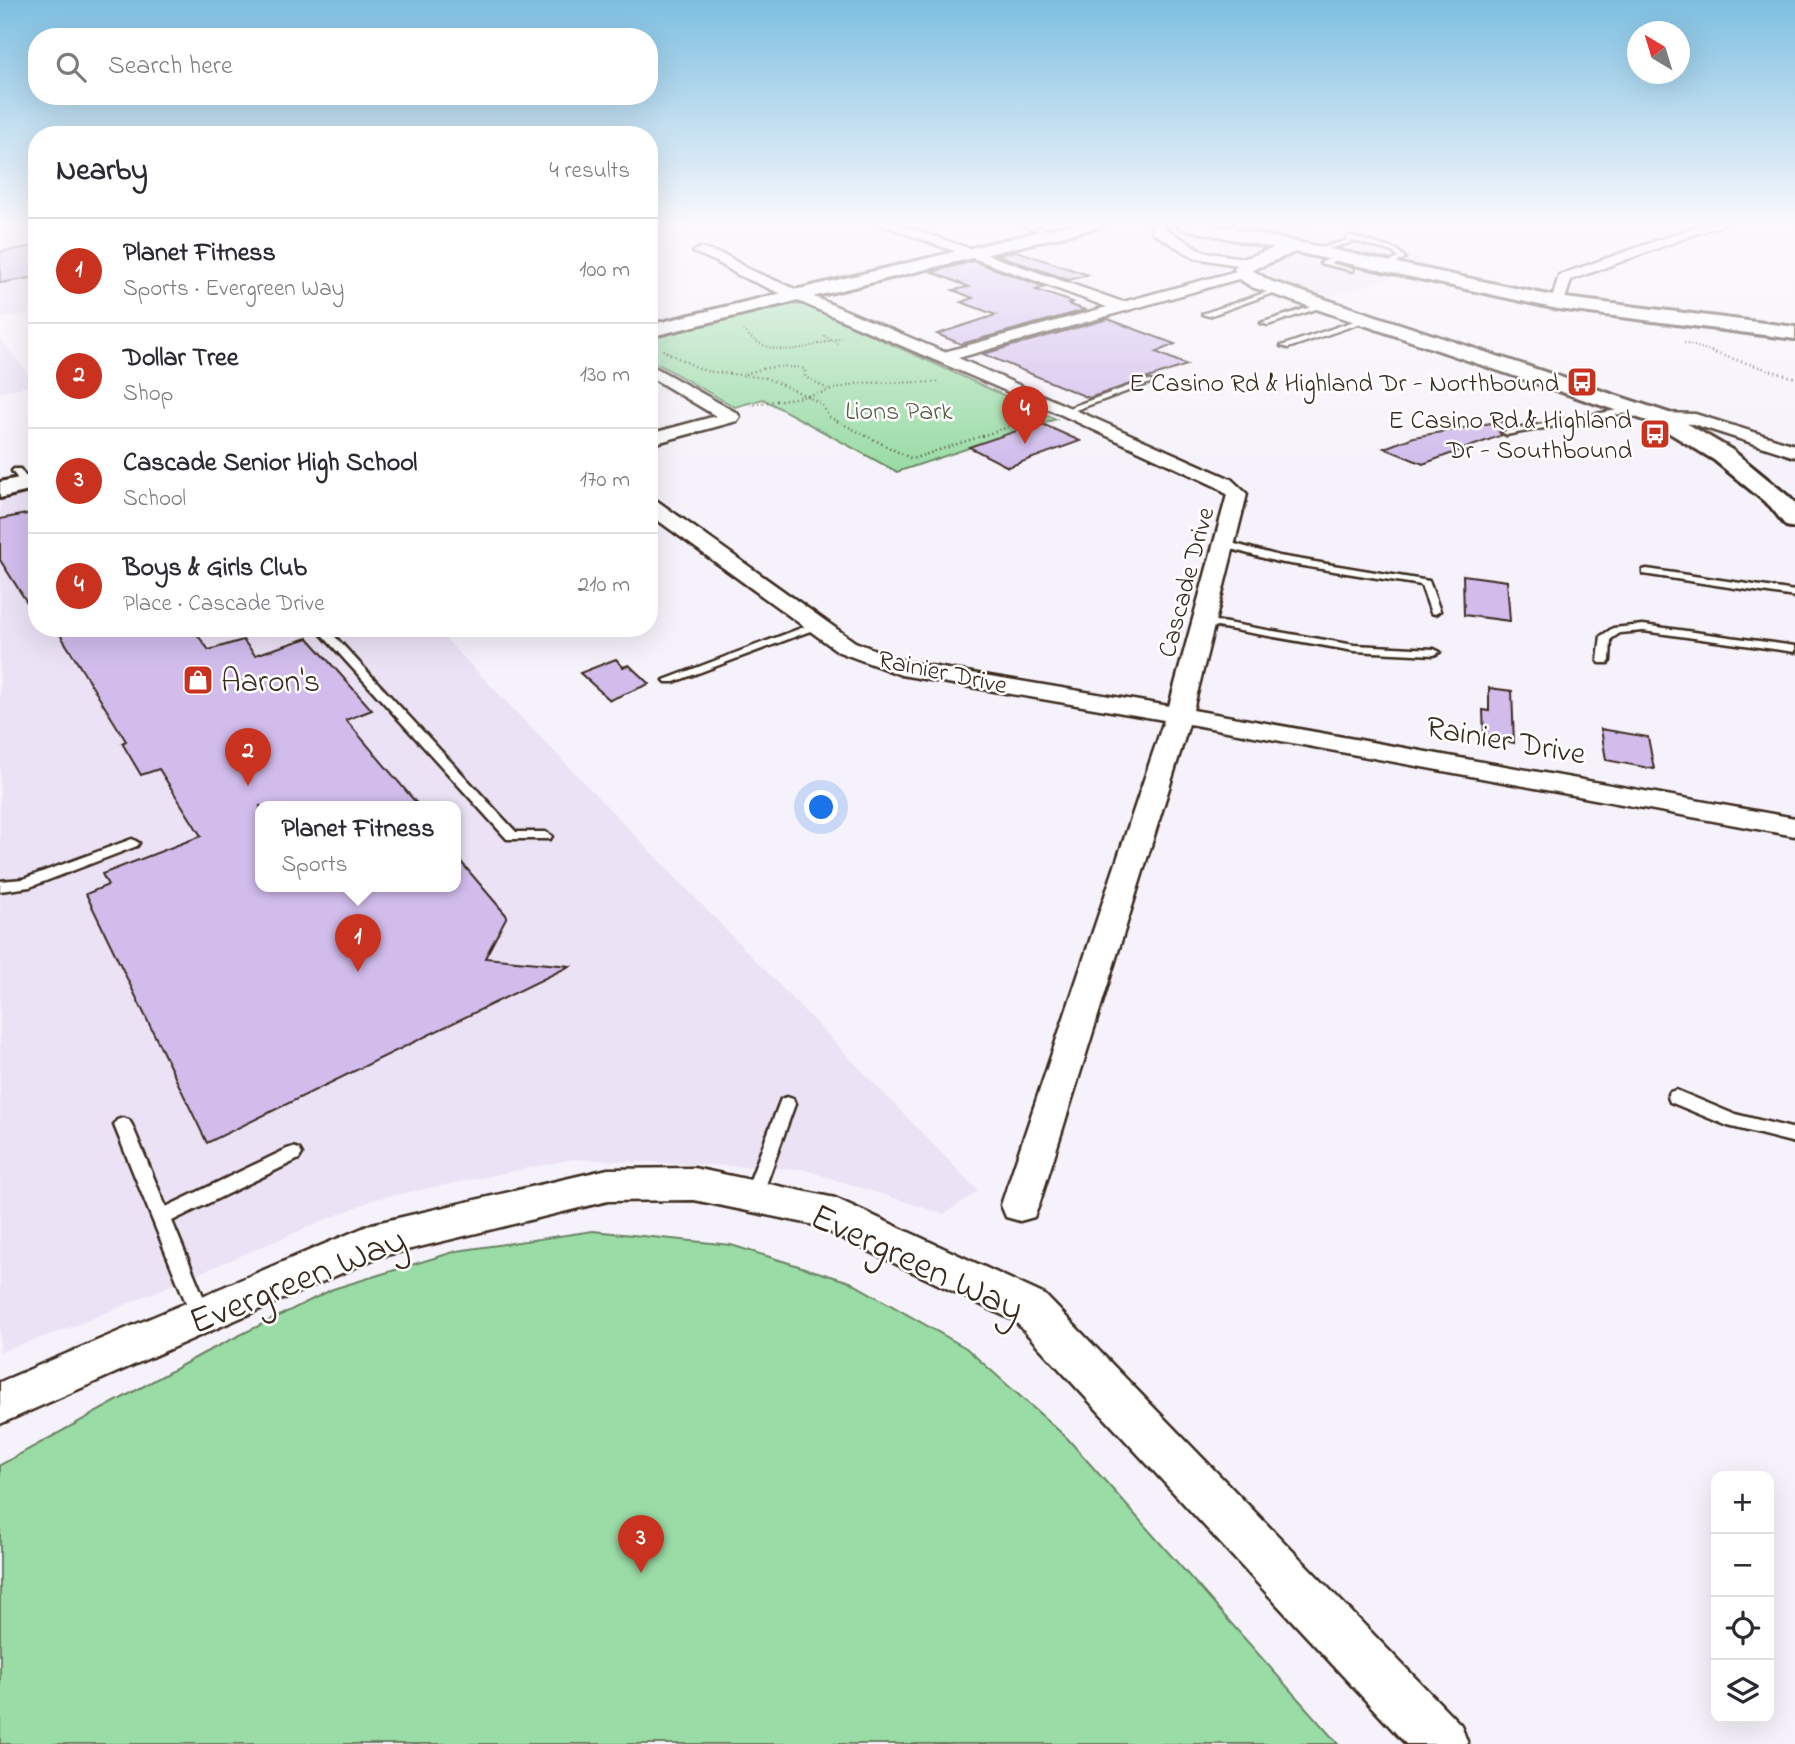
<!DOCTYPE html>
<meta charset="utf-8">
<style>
body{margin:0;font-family:"Indie Flower",sans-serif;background:#f2f2f3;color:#2b2b33}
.controls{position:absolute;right:21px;bottom:21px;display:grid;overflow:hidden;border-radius:14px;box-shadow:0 7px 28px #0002}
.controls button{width:63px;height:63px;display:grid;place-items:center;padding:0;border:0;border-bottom:2px solid #e1e1e2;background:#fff;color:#2b2b33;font:35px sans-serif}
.compass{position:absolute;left:1627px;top:21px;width:63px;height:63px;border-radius:50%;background:#fff;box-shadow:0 7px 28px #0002;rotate:322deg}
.you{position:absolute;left:822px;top:808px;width:24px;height:24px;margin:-18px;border:5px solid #fff;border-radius:50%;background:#1a73e8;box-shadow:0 0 0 10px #1a73e833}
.badge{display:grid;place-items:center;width:46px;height:46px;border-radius:50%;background:#c8321e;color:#fff;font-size:23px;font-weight:700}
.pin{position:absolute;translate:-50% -58px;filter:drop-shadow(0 2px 4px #0008)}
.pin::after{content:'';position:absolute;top:37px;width:24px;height:21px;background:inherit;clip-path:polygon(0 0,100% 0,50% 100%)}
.popup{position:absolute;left:255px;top:801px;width:206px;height:91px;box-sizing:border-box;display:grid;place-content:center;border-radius:14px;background:#fff;filter:drop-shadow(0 2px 5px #0005);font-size:23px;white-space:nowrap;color:#7c7c81}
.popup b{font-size:26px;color:#2b2b33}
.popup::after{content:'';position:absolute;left:50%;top:100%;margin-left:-14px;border:14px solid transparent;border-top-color:#fff}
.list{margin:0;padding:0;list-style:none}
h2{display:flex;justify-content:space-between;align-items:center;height:91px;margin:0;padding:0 28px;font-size:30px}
h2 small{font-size:23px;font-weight:400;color:#7c7c81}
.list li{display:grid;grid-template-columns:46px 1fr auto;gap:21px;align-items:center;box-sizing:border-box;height:105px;padding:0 28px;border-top:2px solid #e1e1e2}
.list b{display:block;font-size:26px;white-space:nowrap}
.list p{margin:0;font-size:23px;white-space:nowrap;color:#7c7c81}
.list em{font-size:23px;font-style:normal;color:#7c7c81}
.icon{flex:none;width:38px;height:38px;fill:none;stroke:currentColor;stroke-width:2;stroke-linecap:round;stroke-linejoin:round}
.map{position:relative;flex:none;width:1795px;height:1744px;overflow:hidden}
.search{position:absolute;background:#fff;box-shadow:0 7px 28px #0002;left:28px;top:28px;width:630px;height:77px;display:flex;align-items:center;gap:18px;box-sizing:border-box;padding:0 24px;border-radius:28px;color:#7c7c81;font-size:26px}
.panel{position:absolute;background:#fff;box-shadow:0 7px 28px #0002;left:28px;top:126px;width:630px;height:511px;border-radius:28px}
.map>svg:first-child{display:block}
.built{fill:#ebe2f6;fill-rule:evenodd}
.green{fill:#9adca6;stroke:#6a8362;stroke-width:2}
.building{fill:#d1bcec;stroke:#3b2a1e;stroke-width:2}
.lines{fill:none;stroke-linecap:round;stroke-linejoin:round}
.lane-casing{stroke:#3b2a1e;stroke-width:5}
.street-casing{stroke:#3b2a1e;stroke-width:5}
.secondary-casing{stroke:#3b2a1e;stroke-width:6}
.path-far1{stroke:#3b2a1e;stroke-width:2;stroke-dasharray:1 2.5;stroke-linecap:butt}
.path{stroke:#3b2a1e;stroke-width:2.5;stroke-dasharray:1 3.5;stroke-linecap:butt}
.lane{fill:#fff;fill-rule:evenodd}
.street{fill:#fff;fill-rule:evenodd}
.secondary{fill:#fff;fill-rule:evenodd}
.labels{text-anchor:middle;stroke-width:5;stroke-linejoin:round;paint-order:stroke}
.far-poi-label{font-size:26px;fill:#3b2a1e;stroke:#fff;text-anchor:end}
.far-park-label{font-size:26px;fill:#585f47;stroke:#fff}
.far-street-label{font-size:26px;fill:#3b2a1e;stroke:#fff}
.poi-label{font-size:32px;fill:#3b2a1e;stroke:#fff;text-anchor:start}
.street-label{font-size:32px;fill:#3b2a1e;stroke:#fff}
.near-street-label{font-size:38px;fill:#3b2a1e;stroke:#fff}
</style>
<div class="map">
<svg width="1795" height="1744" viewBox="0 0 1795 1744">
<rect width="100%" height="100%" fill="#f6f2fb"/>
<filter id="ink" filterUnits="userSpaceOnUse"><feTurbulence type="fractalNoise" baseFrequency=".0143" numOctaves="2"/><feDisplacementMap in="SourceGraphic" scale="14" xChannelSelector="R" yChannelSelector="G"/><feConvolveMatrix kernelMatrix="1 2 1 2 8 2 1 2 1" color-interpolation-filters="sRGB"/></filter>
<g filter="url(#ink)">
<g class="built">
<path d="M0,223H33L37,240V312L0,319Z"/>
<path d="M1150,223H1155L1262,247L1237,258L1224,270L1215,273Z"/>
<path d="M1208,223H1290L1318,232L1342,234L1397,249L1453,276Z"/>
<path d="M1302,255L1394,276L1323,299L1270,282L1260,276V271L1285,257Z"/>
<path d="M0,339L36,384L0,392Z"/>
<path d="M37,491V628H435L978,1191L944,1214L802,1169L574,1159L375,1199L72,1327L0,1352V500ZM260,806H456V886H260Z"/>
</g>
<g class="green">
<path d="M785,304L805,305L1056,419L897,472L763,399L735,407L649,359V337Z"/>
<path d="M593,1231L731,1245L850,1282L966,1348L1067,1438L1338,1744H0V1465L204,1353L333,1289L457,1251Z"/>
</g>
<g class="building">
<path d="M37,246V277L0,283V252Z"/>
<path d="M1016,251L1088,275L1069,280L997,255Z"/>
<path d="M973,261L1045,287L1036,290L1073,302L1068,304L1085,310L961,344L937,334L996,315L961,302L973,298L953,290L969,287L932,272Z"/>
<path d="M1108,319L1175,344L1156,352L1187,365L1089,398L983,354Z"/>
<path d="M1502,421L1505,429L1499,432L1502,435L1423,464L1384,448L1414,437Z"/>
<path d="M1040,423L1080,441L1008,467L969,447Z"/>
<path d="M37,512V618L0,560V519Z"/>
<path d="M1463,575L1507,581L1510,621L1464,615Z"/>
<path d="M56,628H192L209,650L243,640L255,655L308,638L372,710L346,720L419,806H260V886H456V856L507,916L485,958L570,966L207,1143L86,894L108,885L102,874L201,836L159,769L141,775L122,743L126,741Z"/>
<path d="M616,659L623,667L629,665L649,684L610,700L580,673Z"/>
<path d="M1489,688L1512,691L1514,743L1484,737L1483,710L1489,711Z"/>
<path d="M1601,729L1648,737L1654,769L1606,760Z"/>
</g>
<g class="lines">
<g class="lane-casing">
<g id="lane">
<path d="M11,223H26L13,226Z"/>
<path d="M1017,223H1027L1056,234L1051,235Z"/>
<path d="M1239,223H1248L1224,233L1219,232Z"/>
<path d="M1350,236L1397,250L1405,258L1387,268H1383V266L1398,258L1393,252L1351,240L1349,243L1316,252L1311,251L1345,241Z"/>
<path d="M1336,256L1341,257L1330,263L1353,269V271L1320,263Z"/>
<path d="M1276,289L1281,290L1209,316L1202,314Z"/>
<path d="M1323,303L1325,306L1268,325L1261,323Z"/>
<path d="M1363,318L1370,320L1288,348L1281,346Z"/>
<path d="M1146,380L1153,382L1070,412L1063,410Z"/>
<path d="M1633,407H1636V411L1506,435L1502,432Z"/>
<path d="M14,469H20L31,484L29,486H23L12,471Z"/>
<path d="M1224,541L1279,556L1429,581L1440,611L1435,614L1431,613L1421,585L1278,562L1220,546V542Z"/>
<path d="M1647,569L1795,591V597L1643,574V570Z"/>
<path d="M1204,619L1354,645L1434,649L1440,652L1434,655L1354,651L1200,624L1199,622Z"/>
<path d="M817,622L822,625L821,627L674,682H666L664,680Z"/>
<path d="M1643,625L1795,646V652L1643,631L1620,633L1611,639L1610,661L1608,663H1600L1598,661L1601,636L1613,628Z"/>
<path d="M316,628H327L516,832H545L552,836L550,839H507Z"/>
<path d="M132,839L139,843L137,846L30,887L0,891V881L23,879Z"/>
<path d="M1676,1090L1731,1113L1795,1129V1143L1728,1126L1670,1102L1668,1097L1670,1092Z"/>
<path d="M787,1097L793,1099L795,1104L762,1196L759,1201L753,1204L747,1201L744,1196L779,1104L781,1099Z"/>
<path d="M123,1118L129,1120L132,1125L166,1207L287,1149L293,1147L299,1149L302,1154L299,1159L172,1221L211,1315L208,1321L201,1324L194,1321L191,1315L114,1125L117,1120Z"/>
</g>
</g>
<g class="street-casing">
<g id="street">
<path d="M877,223H896L1123,302L1244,269L1251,273L1249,276L958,358L1231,479L1247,494L1193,710L1795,818V836L1189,724L1039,1205L1034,1217L1020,1221L1006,1217L1001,1205L1164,720L901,675L839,652L649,514V498L656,500L855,642L906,662L1169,706L1227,495L1217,487L1062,415L738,275L717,262L693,252L700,248L727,256L748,269L944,352L1107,307Z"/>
<path d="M1151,223H1167L1164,228L1204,252L1249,259L1256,263L1249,267L1195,258L1153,233Z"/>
<path d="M1707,223H1726L1571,280L1563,306L1558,307L1551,303L1559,275Z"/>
<path d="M649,364L737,413L740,417L737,421L649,445V434L716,416L649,376Z"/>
<path d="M1661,413L1695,414L1795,445V457L1693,424L1655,422L1652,418Z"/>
<path d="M694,1168L835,1198L1045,1295L1461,1725L1468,1744H1406L1015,1321L815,1225L694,1200L608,1201L378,1257L0,1424V1382L372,1224L608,1169Z"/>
</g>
</g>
<g class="secondary-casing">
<g id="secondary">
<path d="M1075,223H1105L1103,226L649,337V325Z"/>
<path d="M1173,223H1206L1558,297L1795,327V339L1558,309L1295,252L1252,270L1270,281L1669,413L1732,450L1788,496L1795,503V528L1786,526L1770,506L1714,460L1653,423L1252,287L1241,280L1234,269L1243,259L1274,248L1181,228Z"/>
<path d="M37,474V489L0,498V482Z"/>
</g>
</g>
<g class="path-far1">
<path d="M1314,223L1334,227"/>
<path d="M743,331C749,335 754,341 761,344C787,357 817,344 843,337"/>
<path d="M824,336L837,343"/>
<path d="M1684,343L1717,353"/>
<path d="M663,350L670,353"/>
</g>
<g class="path">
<path d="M666,352L705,371L766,378L807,396L750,405"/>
<path d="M1711,352L1795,378"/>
<path d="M745,374C766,367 783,364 805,369V377L828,389"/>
<path d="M807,396L821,404L829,417L912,459L1033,419"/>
<path d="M808,396L859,383L941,382"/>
</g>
<use href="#lane" class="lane"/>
<use href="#street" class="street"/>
<use href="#secondary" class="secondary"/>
</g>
</g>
<linearGradient id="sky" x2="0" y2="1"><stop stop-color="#7dbfe1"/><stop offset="0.48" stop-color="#fbf9fd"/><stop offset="1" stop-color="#fbf9fd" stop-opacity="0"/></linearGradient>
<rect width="1795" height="467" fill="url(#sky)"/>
<defs>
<g id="bus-square" transform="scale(1.575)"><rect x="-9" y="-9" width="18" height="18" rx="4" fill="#c8321e" stroke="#fff"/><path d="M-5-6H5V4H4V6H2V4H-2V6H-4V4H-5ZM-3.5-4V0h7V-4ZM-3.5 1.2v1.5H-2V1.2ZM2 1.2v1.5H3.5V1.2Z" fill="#fff"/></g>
<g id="shop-square" transform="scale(1.575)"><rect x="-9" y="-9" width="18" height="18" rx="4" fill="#c8321e" stroke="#fff"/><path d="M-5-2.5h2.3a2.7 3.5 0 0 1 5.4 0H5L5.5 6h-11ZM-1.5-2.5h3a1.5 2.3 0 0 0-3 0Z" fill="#fff"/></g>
</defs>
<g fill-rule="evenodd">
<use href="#bus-square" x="1582" y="382"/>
<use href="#bus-square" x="1655" y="434"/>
<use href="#shop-square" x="198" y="680"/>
</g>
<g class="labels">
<g class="far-poi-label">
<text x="1559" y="391">E Casino Rd &amp; Highland Dr - Northbound</text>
<text x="1632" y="428">E Casino Rd &amp; Highland<tspan x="1632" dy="30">Dr - Southbound</tspan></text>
</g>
<g class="far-park-label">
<text x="899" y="419">Lions Park</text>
</g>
<g class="far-street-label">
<text transform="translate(1185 582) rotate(-75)" y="9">Cascade Drive</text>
<text transform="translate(943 671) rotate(12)" y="9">Rainier Drive</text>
</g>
<g class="poi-label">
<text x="221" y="691">Aaron's</text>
</g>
<g class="street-label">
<text transform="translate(1506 739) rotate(10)" y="11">Rainier Drive</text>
</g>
<g class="near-street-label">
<text transform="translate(918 1261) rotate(25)" y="13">Evergreen Way</text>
<text transform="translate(297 1279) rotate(-22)" y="13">Evergreen Way</text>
</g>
</g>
</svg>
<div class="controls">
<button>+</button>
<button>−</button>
<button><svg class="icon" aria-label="locate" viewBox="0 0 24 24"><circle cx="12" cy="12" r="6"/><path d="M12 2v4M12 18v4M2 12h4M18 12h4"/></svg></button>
<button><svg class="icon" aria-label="layers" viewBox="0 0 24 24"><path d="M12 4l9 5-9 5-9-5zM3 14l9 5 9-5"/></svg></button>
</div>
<svg class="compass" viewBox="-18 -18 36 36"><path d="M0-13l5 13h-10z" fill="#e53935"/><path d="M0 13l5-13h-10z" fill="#7c7c81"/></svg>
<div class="you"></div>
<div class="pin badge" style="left:358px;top:972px">1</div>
<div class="popup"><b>Planet Fitness</b>Sports</div>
<div class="pin badge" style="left:248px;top:786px">2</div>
<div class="pin badge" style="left:641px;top:1573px">3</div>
<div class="pin badge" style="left:1025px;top:444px">4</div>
<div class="search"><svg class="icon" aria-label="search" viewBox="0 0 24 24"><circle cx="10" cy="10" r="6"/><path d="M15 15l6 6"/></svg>Search here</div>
<section class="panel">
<h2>Nearby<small>4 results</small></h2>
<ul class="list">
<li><span class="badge">1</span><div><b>Planet Fitness</b><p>Sports · Evergreen Way</p></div><em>100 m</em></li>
<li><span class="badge">2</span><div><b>Dollar Tree</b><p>Shop</p></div><em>130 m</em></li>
<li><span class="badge">3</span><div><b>Cascade Senior High School</b><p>School</p></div><em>170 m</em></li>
<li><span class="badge">4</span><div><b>Boys &amp; Girls Club</b><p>Place · Cascade Drive</p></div><em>210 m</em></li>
</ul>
</section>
</div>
